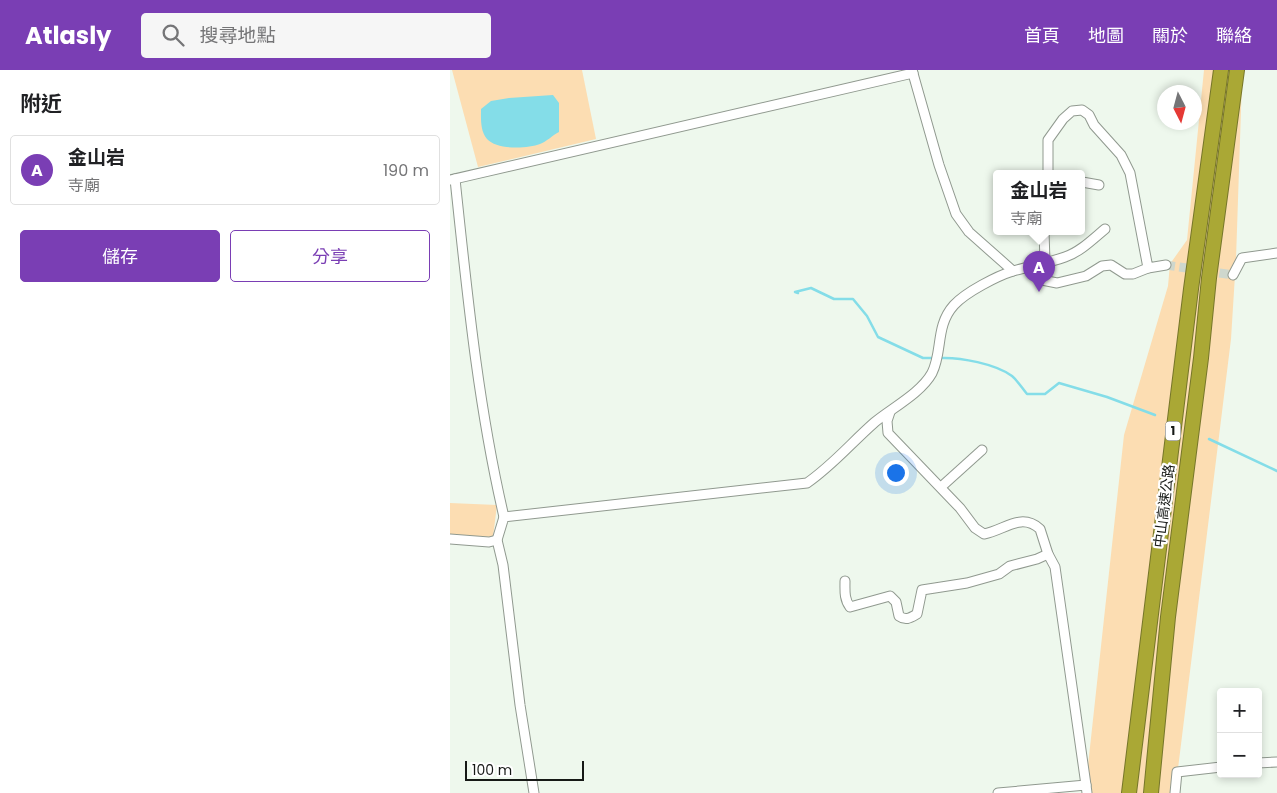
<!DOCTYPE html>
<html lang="zh-TW">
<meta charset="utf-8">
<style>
body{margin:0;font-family:Poppins,"Noto Sans TC",sans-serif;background:#f6f6f6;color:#202124}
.controls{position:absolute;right:15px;bottom:15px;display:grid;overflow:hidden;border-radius:5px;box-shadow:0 2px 8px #0003}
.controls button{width:45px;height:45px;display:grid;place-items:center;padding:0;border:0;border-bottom:1px solid #e0e0e0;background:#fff;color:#202124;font:25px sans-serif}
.compass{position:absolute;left:707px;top:15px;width:45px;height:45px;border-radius:50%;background:#fff;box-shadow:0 2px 8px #0003;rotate:174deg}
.scale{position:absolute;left:15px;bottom:12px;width:119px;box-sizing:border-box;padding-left:5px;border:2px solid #161916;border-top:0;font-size:14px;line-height:18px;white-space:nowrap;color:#161916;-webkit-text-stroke:4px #fff;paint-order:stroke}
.you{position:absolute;left:445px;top:402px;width:18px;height:18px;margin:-12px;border:4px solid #fff;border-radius:50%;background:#1a73e8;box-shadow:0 0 0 8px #1a73e833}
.badge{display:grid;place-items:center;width:32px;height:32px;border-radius:50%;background:#7a3eb4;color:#fff;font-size:16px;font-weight:700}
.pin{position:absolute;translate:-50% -41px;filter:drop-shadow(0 1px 2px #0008)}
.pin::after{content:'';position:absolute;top:26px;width:18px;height:15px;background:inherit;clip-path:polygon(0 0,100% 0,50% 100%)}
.popup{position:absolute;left:543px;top:100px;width:92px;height:65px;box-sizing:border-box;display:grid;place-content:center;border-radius:5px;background:#fff;filter:drop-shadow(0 1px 4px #0005);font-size:16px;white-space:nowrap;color:#757577}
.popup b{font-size:19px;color:#202124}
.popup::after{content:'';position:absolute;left:50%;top:100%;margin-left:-10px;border:10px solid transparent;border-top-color:#fff}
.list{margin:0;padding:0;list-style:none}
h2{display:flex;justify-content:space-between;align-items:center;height:65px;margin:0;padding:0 20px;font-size:21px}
h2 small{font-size:16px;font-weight:400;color:#757577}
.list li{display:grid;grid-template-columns:32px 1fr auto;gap:15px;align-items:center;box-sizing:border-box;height:70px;margin:0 10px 10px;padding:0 10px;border:1px solid #e0e0e0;border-radius:5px}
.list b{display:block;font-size:19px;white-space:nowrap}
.list p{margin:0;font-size:16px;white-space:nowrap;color:#757577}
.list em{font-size:16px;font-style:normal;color:#757577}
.actions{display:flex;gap:10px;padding:15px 20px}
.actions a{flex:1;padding:11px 0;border:1px solid #7a3eb4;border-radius:5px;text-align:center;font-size:18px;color:#7a3eb4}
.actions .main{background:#7a3eb4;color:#fff}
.icon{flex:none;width:28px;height:28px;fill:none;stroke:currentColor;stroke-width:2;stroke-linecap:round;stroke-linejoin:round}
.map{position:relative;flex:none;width:827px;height:723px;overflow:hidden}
header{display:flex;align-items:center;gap:30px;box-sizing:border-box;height:70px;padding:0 25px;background:#7a3eb4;color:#fff}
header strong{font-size:24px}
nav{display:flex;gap:28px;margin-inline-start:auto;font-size:18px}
.search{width:350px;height:45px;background:#f6f6f6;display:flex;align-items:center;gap:12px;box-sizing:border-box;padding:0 18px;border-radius:5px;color:#757577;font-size:19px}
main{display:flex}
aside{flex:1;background:#fff}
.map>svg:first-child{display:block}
.green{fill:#fcddb2}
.water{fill:#84dde8}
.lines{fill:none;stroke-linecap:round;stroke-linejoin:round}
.stream{stroke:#84dde8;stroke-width:2.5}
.minor-tunnel{stroke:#ced7cd;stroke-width:9;stroke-dasharray:9 4.5;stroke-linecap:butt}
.minor-casing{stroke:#90998f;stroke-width:11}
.highway-casing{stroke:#76762a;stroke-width:16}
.minor{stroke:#fff;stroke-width:9}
.highway{stroke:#aaa835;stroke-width:14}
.labels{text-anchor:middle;stroke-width:4.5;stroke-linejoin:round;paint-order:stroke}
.shield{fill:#fff;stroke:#5c5e5c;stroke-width:1}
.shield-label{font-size:12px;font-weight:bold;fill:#161916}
.street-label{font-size:14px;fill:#161916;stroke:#fff}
</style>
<header>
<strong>Atlasly</strong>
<div class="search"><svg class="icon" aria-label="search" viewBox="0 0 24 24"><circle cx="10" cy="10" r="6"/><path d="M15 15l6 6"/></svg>搜尋地點</div>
<nav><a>首頁</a><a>地圖</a><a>關於</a><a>聯絡</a></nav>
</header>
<main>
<aside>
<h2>附近<small></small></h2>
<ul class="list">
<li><span class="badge">A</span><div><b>金山岩</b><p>寺廟</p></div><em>190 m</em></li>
</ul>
<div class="actions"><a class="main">儲存</a><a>分享</a></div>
</aside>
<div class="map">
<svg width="827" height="723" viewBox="0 0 827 723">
<rect width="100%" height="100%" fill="#eef8ed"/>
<g class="green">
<path d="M2,0H132L146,69L28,97Z"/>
<path d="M754,0H794L792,11L786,189L781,269L725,723H635L674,365L718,216L720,194L737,170Z"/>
<path d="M0,433L47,435L43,467L0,465Z"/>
</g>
<path class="water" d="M103,25L109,33V62C103,65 96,72 90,74C77,79 47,80 37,69C30,61 31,48 31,39L41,31L59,28Z"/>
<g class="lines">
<g class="stream">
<path d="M348,223L345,222L361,218L384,229H403L417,246L428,267L473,288H485"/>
<path d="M490,288C510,287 546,294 562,306C567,310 572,318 577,324H595L609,313L657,327L705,345"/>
<path d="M759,369L827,401"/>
</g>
<path class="minor-tunnel" d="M716,195L783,205"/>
<g class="minor-casing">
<g id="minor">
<path d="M462,0L489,95L506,144L519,162L563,201"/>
<path d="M598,103V70L613,49L622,41L632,40L639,45L644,55L671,85L680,103L698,198L716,195"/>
<path d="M5,109C17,222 28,336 54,447"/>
<path d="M0,110L463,3"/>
<path d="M632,112L649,115"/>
<path d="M594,161L595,192"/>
<path d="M576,198L592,210L607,213L636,206L652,196L661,195L675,204H683L698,198"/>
<path d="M783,205L792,188L827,183"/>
<path d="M440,342L437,351L438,363L510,438L525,458L534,464C555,460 571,442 590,459L598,484L605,497L636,715"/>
<path d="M491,417L532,380"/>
<path d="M0,469L39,472L47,470"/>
<path d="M395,511C395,521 394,529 400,537L440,526L446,532L449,546C456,551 460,548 467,544L472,520L517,513L549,504L560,496L587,489L598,484"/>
<path d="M808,693L827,692"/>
<path d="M84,723L70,635L53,495L47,470L54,447L357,413C383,395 401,373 425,352C442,338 471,323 482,303C493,281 485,256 504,235C516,222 547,206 563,201C580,196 598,193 615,187C630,182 643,169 655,159"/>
<path d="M548,723L636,715L637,723"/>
<path d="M725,723L727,702L771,697"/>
</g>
</g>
<g class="highway-casing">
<g id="highway">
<path d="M679,723L741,219L771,0"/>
<path d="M701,723L718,547L751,288L759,208L787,0"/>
</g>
</g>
<use href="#minor" class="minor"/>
<use href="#highway" class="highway"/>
</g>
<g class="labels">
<rect class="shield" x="715.5" y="351.5" width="15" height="19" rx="4"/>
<g class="shield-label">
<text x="723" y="365">1</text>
</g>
<g class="street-label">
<text transform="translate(714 436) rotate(-83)" y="5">中山高速公路</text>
</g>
</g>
</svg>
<div class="controls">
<button>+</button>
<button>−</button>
</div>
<svg class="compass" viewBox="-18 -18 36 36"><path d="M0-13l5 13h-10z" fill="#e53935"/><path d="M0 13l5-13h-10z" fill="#757577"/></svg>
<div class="scale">100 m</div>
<div class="you"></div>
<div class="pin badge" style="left:589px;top:222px">A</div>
<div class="popup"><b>金山岩</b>寺廟</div>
</div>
</main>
